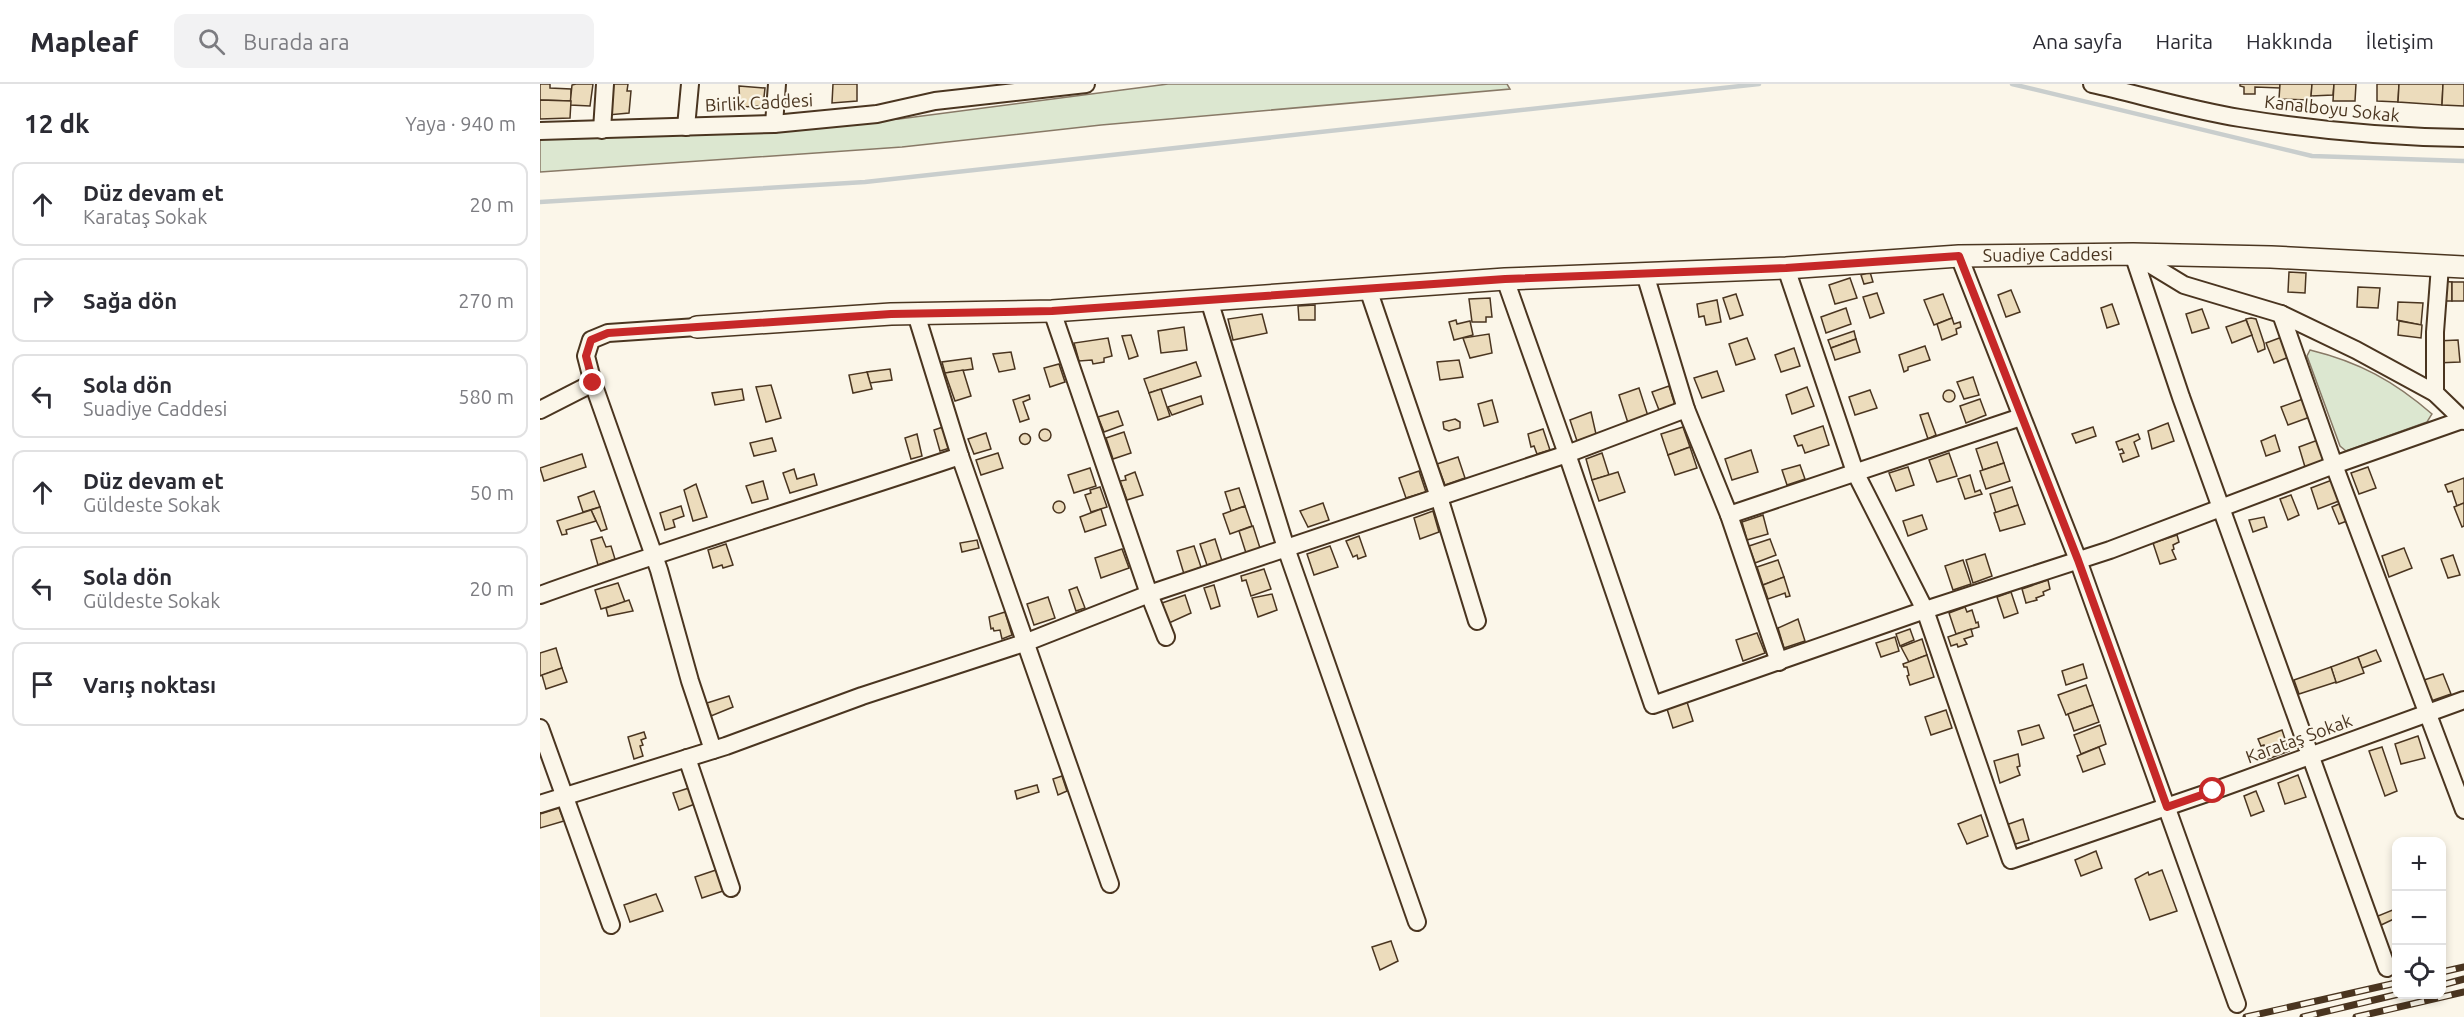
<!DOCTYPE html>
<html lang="tr">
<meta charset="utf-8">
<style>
body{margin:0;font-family:Ubuntu,sans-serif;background:#f2f2f3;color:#2b2b33}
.controls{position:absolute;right:18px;bottom:18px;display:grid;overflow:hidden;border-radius:12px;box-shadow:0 3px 9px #0003}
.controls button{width:54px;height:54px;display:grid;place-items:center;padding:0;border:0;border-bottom:2px solid #e1e1e2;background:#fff;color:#2b2b33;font:30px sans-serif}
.stop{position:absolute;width:18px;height:18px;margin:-14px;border:4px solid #c62828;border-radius:50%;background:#fff}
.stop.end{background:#c62828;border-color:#fff;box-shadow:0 2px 6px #0008}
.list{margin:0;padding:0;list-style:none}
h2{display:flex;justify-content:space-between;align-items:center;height:78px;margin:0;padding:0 24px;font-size:26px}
h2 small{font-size:20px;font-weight:400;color:#7c7c81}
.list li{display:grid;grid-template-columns:39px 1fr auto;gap:18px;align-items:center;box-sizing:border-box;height:84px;margin:0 12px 12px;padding:0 12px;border:2px solid #e1e1e2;border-radius:12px}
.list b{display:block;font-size:22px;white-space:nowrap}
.list p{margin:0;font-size:20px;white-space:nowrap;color:#7c7c81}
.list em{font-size:20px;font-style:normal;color:#7c7c81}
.icon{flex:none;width:33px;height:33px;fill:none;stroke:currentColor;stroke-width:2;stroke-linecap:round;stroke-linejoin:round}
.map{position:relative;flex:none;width:1924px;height:933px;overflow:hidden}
header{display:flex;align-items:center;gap:36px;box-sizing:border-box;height:84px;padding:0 30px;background:#fff;border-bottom:2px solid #e1e1e2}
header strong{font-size:28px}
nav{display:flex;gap:33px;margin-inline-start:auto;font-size:21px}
.search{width:420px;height:54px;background:#f2f2f3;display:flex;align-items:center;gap:15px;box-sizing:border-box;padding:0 21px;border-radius:12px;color:#7c7c81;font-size:22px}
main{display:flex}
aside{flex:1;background:#fff}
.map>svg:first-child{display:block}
.green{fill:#dce7d0;stroke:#887966;stroke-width:1.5}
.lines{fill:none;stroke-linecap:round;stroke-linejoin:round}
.stream{stroke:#c9cecd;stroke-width:4.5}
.building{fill:#ecdcbc;stroke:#4a3520;stroke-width:1.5}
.minor-casing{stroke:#4a3520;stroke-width:20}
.major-casing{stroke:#4a3520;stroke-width:24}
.minor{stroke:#fbf6e9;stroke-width:16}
.major{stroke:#fbf6e9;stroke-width:21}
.rail-casing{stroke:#4a3520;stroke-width:7}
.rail{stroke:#fbf6e9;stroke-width:4.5;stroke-dasharray:14;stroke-linecap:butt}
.route{stroke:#c62828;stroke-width:8}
.labels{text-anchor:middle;stroke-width:4.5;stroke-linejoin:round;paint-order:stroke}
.street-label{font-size:18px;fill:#4a3520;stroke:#fbf6e9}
</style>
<header>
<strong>Mapleaf</strong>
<div class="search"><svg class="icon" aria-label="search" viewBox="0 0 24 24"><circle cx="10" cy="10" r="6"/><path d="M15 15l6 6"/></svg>Burada ara</div>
<nav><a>Ana sayfa</a><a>Harita</a><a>Hakkında</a><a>İletişim</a></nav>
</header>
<main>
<aside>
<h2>12 dk<small>Yaya · 940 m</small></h2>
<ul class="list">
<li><svg class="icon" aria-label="ahead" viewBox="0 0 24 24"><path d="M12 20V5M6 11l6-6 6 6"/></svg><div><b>Düz devam et</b><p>Karataş Sokak</p></div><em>20 m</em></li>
<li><svg class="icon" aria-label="right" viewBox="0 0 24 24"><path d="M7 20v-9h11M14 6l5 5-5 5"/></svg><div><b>Sağa dön</b></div><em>270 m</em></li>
<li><svg class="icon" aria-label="left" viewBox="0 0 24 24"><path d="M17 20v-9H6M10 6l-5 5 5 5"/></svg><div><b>Sola dön</b><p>Suadiye Caddesi</p></div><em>580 m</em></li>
<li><svg class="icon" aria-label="ahead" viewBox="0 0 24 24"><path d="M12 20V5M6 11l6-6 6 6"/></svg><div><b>Düz devam et</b><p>Güldeste Sokak</p></div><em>50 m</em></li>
<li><svg class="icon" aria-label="left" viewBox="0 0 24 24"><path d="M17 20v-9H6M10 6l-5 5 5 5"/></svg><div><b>Sola dön</b><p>Güldeste Sokak</p></div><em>20 m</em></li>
<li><svg class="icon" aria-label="arrive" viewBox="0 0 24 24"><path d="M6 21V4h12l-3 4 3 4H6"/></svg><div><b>Varış noktası</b></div></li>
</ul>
</aside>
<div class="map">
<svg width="1924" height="933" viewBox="0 0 1924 933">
<rect width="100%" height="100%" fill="#fbf6e9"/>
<g class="green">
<path d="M628,0H967L970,5L561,41L362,63L0,88V55L359,35Z"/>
<path d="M1770,266C1819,278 1854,297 1892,330L1887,338L1806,367L1800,362L1767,272Z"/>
</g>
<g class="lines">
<g class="stream">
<path d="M1472,0L1772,72L1924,77"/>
<path d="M0,118L325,98L1219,0"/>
</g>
</g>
<g class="building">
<path d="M0,0H10V4L31,5V17L0,16Z"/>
<path d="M36,0H53L50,22L30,21L32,1Z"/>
<path d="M71,0H88L87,7H91L89,29L68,31Z"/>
<path d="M293,0H317V17L292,19Z"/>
<path d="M1700,0H1740V4L1715,3V10H1704V3L1700,2Z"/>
<path d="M1740,0H1772L1771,16L1739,15Z"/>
<path d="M1772,0H1794L1793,11L1771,12Z"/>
<path d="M1794,0H1816L1815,17H1793Z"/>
<path d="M1837,0H1859L1858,18L1837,17Z"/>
<path d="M1859,0H1903L1902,21L1858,18Z"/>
<path d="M1903,0H1924V22L1902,21Z"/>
<path d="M199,2L225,4L223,22L200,23Z"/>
<path d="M0,16L31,17L30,34L0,35Z"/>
<path d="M1330,188L1333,198L1324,200L1321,191Z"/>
<path d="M1749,188L1766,189L1765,209L1748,208Z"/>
<path d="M1310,194L1317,214L1295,220L1289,201Z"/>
<path d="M1900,197L1912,198V217H1899Z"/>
<rect x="1912" y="198" width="12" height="19"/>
<path d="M1818,203L1840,204L1838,224L1817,223Z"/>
<path d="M1471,206L1480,228L1466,233L1458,211Z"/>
<path d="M1337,209L1344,229L1330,234L1323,213Z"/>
<path d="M1196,210L1203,231L1190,235L1183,214Z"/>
<path d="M1403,210L1412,234L1394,241L1384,216Z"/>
<path d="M950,214L952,233H946V238H932L929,215Z"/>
<path d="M1177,216L1181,238L1166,241L1164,232L1159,233L1157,220Z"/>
<path d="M1858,218L1883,219L1881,241L1857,236Z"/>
<path d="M1572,220L1579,240L1567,244L1561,224Z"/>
<path d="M775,221V236H759L758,222Z"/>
<path d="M1306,224L1311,240L1286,249L1281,233Z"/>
<path d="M1662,225L1669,244L1652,249L1646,230Z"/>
<path d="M722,230L727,249L693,256L688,235Z"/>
<path d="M1412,234L1414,240L1420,238L1421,243L1416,245L1417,250L1402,256L1397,240Z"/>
<path d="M1711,234L1716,235L1724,259L1725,265L1718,268L1706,235Z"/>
<path d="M916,236L917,240L930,237L933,251L914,256L909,238Z"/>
<path d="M1706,236L1712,251L1692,259L1686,243Z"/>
<path d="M1859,237L1882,241L1881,254L1858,251Z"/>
<path d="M644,243L647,266L621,269L618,247Z"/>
<path d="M1314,247L1316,255L1291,264L1288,256Z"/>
<path d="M949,250L952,269L930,274L923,254Z"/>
<path d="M591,251L598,272L589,275L582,252Z"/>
<path d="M1742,253L1749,273L1734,279L1726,259Z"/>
<path d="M568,254L572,272L564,274V278L553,280L552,276L539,277L534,259Z"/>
<path d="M1207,254L1215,275L1196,281L1189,260Z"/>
<path d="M1316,255L1320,268L1295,276L1291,264Z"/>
<path d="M1918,256L1920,278L1896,279V257Z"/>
<path d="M1385,262L1390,276L1368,283V286L1364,288L1359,271Z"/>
<path d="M1254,264L1260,282L1241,288L1235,271Z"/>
<path d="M471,268L475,285L459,288L453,270Z"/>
<path d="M431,274L433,285L405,289L402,278Z"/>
<path d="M919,276L923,293L900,296L897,278Z"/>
<path d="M656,278L661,292L609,309L604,295Z"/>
<path d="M519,280L525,298L510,303L504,284Z"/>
<path d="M350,285L352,296L330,299L327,288Z"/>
<path d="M423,286L431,312L415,317L405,289Z"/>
<path d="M1177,287L1184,307L1162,314L1154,294Z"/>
<path d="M327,288L332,305L313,309L309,291Z"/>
<path d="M1433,293L1439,311L1424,315L1417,298Z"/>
<path d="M231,301L241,334L226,338L216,303Z"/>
<path d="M1129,302L1135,321L1119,326L1112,308Z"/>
<path d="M1267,303L1274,322L1252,330L1246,311Z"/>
<path d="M1099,304L1108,332L1088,339L1079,311Z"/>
<path d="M202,305L204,316L175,321L172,309Z"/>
<path d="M621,305L630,332L618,336L609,309Z"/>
<circle cx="1409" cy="312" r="6"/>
<path d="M1330,306L1337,324L1315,331L1309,313Z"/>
<path d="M489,311L490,315L483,318L489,335L480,338L473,316Z"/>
<path d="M661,312L663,320L632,331L628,323Z"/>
<path d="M1440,315L1446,331L1426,339L1420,322Z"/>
<path d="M1763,315L1770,333L1748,341L1741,323Z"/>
<path d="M952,316L958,338L944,342L938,320Z"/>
<path d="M578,327L583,341L564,348L558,333Z"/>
<path d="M1051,328L1056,350L1037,357L1030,336Z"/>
<path d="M1388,329L1396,351L1388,355L1380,331Z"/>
<path d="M915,335L920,338V344L909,347L904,345L903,338Z"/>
<path d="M1628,339L1634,357L1612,365L1608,347Z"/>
<path d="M1283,342L1289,361L1265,369L1262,361L1258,362L1254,352Z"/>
<path d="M403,343L410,364L400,367L394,346Z"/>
<path d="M1143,343L1150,363L1128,371L1121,350Z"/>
<path d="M1553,343L1556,352L1536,359L1532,350Z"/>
<path d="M1003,345L1010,366L997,370L994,362L991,363L988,350Z"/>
<circle cx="505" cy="351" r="6"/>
<path d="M584,348L591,369L573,375L566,354Z"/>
<path d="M446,349L451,365L434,370L428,355Z"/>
<circle cx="485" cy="355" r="5.5"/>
<path d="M377,350L382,372L371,375L365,354Z"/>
<path d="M1598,350L1600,355L1594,358L1599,372L1583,378L1580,370L1584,369L1582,365L1579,366L1576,358Z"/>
<path d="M1735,351L1740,367L1726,372L1721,357Z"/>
<path d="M232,354L236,367L214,372L210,359Z"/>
<path d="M1778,356L1784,377L1765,383L1759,363Z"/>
<path d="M1457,358L1464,379L1443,386L1436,365Z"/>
<path d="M1150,363L1157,384L1135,391L1128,371Z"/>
<path d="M1211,366L1218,388L1192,396L1185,375Z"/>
<path d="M458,369L463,384L441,391L436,376Z"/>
<path d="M1062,369L1069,391L1052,396L1046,375Z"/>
<path d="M1409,369L1417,392L1397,398L1389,376Z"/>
<path d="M42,370L46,383L4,397L0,384Z"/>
<path d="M918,373L925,394L905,401L897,380Z"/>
<path d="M1464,379L1470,397L1446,405L1440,387Z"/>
<path d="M1260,381L1265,395L1247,401L1242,386Z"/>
<path d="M1368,383L1374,401L1356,407L1349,389Z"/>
<path d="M1828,383L1836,404L1819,410L1811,389Z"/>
<path d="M550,384L556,402L534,409L528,391Z"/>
<path d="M254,385L257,395L274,390L277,401L250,409L243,389Z"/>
<path d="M879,387L886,408L866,414L859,394Z"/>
<path d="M595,388L603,411L587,416L580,397L586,396L585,392Z"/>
<path d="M1078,388L1085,408L1059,417L1052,396Z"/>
<path d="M1430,391L1435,408L1440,406L1442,410L1425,415L1418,395Z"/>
<path d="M1924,394V419L1917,422L1912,407L1908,408L1905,401Z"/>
<path d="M1792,396L1799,417L1778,425L1771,404Z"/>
<path d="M223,397L228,415L212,419L206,402Z"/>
<path d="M156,400L167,433L153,437L144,406Z"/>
<path d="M560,403L567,423L551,428L545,411L551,409L550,406Z"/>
<path d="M1472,403L1478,421L1456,429L1450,410Z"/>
<path d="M699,404L705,422L691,427L685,408Z"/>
<path d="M54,407L60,423L43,428L38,413Z"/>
<path d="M1751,411L1759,431L1748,436L1740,415Z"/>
<circle cx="519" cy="423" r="6"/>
<path d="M783,419L789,436L768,443L760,427Z"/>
<path d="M1801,419L1807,437L1799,440L1792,423Z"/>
<path d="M1924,419V442L1922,443L1914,423Z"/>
<path d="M1478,421L1485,440L1460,447L1454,429Z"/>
<path d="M141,422L144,432L133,436L135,443L125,446L120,429Z"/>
<path d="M705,422L712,442L690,450L683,430Z"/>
<path d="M60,423L67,445L61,447L51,426Z"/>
<path d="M561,425L566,441L545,448L540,433Z"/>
<path d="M51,426L56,437L26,446L27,450L22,451L17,437Z"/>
<path d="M893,427L899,448L880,455L874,434Z"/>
<path d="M1223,431L1228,450L1207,456L1202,438Z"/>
<path d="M1382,431L1387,445L1368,452L1363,437Z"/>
<path d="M1724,433L1727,443L1713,448L1709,436Z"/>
<path d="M713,442L720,464L706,469L699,447Z"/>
<path d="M1637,451L1639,458L1633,461L1634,465L1632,466L1636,475L1620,480L1613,459Z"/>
<path d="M819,452L826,472L818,475L817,471L813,473L806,457Z"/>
<path d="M62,453L66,463L71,462L75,475L58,481L51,456Z"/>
<path d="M675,455L682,477L667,481L660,460Z"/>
<path d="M1230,455L1236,471L1215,479L1209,462Z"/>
<path d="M437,456L439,464L422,468L420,459Z"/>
<path d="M186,460L193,481L183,484L182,481L173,484L168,466Z"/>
<path d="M654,462L661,483L644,490L637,467Z"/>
<path d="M790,462L798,483L774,491L767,470Z"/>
<path d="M1864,464L1872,484L1849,493L1842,472Z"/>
<path d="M582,465L589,484L561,494L555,474Z"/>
<path d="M1445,470L1452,492L1433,499L1426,476Z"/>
<path d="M1913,471L1920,491L1908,494L1901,475Z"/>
<path d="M1238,476L1244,493L1223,501L1217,483Z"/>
<path d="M1423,476L1431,500L1413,506L1405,482Z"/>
<path d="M724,485L731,505L711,512L706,496L702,497L701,492Z"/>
<path d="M1244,493L1250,512L1246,513L1245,509L1228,515L1223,501Z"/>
<path d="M1508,496L1510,505L1503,508L1504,511L1496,514L1497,516L1486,519L1482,505Z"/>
<path d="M78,499L85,518L61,525L55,506Z"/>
<path d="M674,501L680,522L671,525L664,504Z"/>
<path d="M537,503L545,524L536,527L529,506Z"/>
<path d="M1471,508L1478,529L1464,534L1457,513Z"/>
<path d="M732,510L737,526L718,533L712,514Z"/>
<path d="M645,511L651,529L629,539L622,519Z"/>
<path d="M508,513L515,534L494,541L487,520Z"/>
<path d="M89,516L93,527L68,532L66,524Z"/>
<path d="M1425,523L1427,528L1432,526L1436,539L1438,538L1439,543L1416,550L1409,529Z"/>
<path d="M465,528L472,551L462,555L460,546L454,547L453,544L451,545L449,533Z"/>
<path d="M1258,535L1265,557L1244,564L1238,544Z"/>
<path d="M1370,545L1374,556L1360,562L1356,550Z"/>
<path d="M1431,545L1433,552L1424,555L1427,560L1418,563L1417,560L1411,562L1408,553Z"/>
<path d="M1217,549L1225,569L1203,577L1196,556Z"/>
<path d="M1355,553L1359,567L1341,573L1336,559Z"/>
<path d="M1382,555L1387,571L1369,578L1361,563Z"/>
<path d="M16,564L22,584L0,592V569Z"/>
<path d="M1836,566L1841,577L1822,584L1818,573Z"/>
<path d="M1387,571L1394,593L1370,601L1367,592L1369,591L1367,583H1364L1363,580Z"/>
<path d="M1818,573L1824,589L1796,599L1791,583Z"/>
<path d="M1543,580L1547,594L1526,601L1522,587Z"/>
<path d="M1791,583L1796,598L1759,610L1754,596Z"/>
<path d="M22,584L27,598L6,605L2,591Z"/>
<path d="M1903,590L1911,610L1891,617L1884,596Z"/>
<path d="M1546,601L1553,621L1526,631L1518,611Z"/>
<path d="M189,612L193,623L171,632L167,619Z"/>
<path d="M1147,618L1153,637L1133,644L1127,625Z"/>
<path d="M1553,621L1559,638L1534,647L1528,630Z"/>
<path d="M1406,626L1412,644L1391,651L1385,633Z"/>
<path d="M1499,641L1504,654L1482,661L1478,647Z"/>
<path d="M1560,641L1566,660L1541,670L1534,651Z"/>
<path d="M1742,646L1749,667L1728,675L1724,661L1721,662L1718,655Z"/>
<path d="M104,648L106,654L101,656L103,661L100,662L103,672L94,675L88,653Z"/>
<path d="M1878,652L1885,674L1861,680L1855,660Z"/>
<path d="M1559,663L1565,680L1543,688L1537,672Z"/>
<path d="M1842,663L1857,707L1845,712L1829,667Z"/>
<path d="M1478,670L1480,682L1477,683L1480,691L1460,699L1454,677Z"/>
<path d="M1758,691L1766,713L1745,720L1738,699Z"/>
<path d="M522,692L527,707L518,711L513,695Z"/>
<path d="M497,701L499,708L477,715L475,707Z"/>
<path d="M149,704L155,720L139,726L133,709Z"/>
<path d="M1716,707L1724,727L1711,732L1704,712Z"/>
<path d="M19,724L24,737L0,744V730Z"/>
<path d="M1441,731L1448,752L1427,760L1418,740Z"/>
<path d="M1483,735L1489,756L1472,761L1466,741Z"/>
<path d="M1556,767L1562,784L1541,792L1535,776Z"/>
<path d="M176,786L183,807L162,814L155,793Z"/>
<path d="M1622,786L1637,827L1610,836L1595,795L1608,788L1609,791Z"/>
<path d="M116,810L123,827L90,838L84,821Z"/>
<path d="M1855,825L1856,834L1839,842L1833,834Z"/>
<path d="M851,857L858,877L840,886L832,863Z"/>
</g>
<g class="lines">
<g class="minor-casing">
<g id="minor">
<path d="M1552,0C1601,11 1650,26 1700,34C1773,46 1850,53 1924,54"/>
<path d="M234,40L237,0"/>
<path d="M146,43L150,0"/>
<path d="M62,46L65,0"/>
<path d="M0,47L234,40L337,30L395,17L546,0"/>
<path d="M1419,172L1538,476L1697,920"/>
<path d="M1246,184L1315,388L1385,526L1471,776L1673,707L1924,616"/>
<path d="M1105,190L1146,325L1189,431L1239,578"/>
<path d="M965,195L1027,370L1146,325"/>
<path d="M828,205L899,413L937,537"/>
<path d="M669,216L746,464L877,838"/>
<path d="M512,227L609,510L626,553"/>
<path d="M376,230L420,372L570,800"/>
<path d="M1741,230L1794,381L1924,726"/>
<path d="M53,299L119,486L150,597L173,666"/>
<path d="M1895,309V248L1900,182"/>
<path d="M0,326L53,299L46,272L51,256L68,249L157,243"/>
<path d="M1189,431L1481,333"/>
<path d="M0,511C139,461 280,419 420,372"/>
<path d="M0,644L71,841"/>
<path d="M147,674L191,804"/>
<path d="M0,720L186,662L322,612L487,558L609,510L1027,370L1113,621L1385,526L1570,466L1794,381L1922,336"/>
<path d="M1847,884L1641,313L1593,170L1644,201L1741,230L1816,266L1895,309L1924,337"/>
</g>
</g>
<g class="major-casing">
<g id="major">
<path id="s1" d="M157,243L351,230L512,227L965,195L1246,184L1419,172L1593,170L1731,173L1924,183"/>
</g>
</g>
<use href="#minor" class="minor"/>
<use href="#major" class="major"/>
<g class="rail-casing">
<g id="rail">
<path d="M1902,888L1924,883"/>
<path d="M1902,901L1924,895"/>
<path d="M1706,933L1856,899"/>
<path d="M1763,933L1859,910"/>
<path d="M1816,933L1924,908"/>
</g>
</g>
<use href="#rail" class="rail"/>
</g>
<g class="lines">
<path class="route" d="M53,299L46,272L51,256L68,249L351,230L512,227L965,195L1246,184L1419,172L1538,476L1627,723L1673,707"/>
</g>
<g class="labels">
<g class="street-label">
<text transform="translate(219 19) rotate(-3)" y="6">Birlik Caddesi</text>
<text transform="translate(1792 25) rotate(6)" y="6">Kanalboyu Sokak</text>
<text dy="6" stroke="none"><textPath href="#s1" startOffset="1353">Suadiye Caddesi</textPath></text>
<text transform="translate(1759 655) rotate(-20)" y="6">Karataş Sokak</text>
</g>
</g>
</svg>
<div class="controls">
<button>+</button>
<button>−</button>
<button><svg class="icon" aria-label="locate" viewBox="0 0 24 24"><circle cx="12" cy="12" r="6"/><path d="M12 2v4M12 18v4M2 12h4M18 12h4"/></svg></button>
</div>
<div class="stop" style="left:1673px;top:707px"></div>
<div class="stop end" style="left:53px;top:299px"></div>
</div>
</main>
